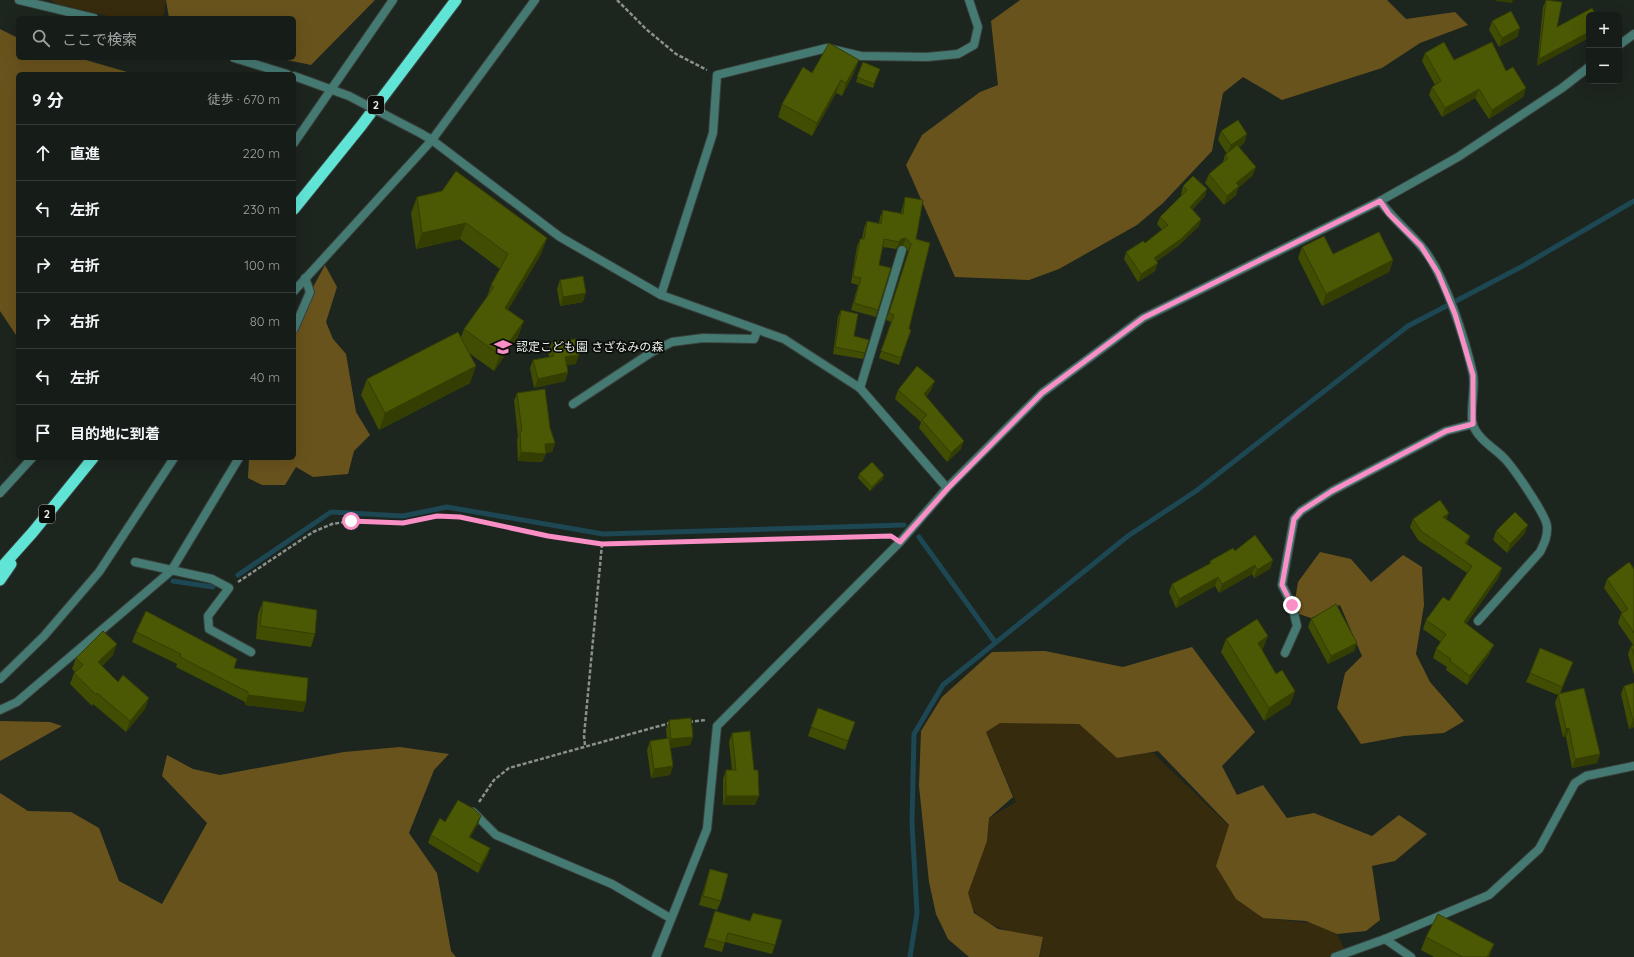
<!DOCTYPE html>
<html lang="ja">
<meta charset="utf-8">
<style>
body{margin:0;font-family:Quicksand,"Noto Sans JP",sans-serif;background:#232924;color:#f1f3f6}
.controls{position:absolute;right:12px;top:12px;display:grid;overflow:hidden;border-radius:6px;box-shadow:0 4px 16px #0002}
.controls button{width:36px;height:36px;display:grid;place-items:center;padding:0;border:0;border-bottom:1px solid #353a36;background:#161c17;color:#f1f3f6;font:20px sans-serif}
.stop{position:absolute;width:12px;height:12px;margin:-9px;border:3px solid #fa8fc6;border-radius:50%;background:#fff}
.stop.end{background:#fa8fc6;border-color:#fff;box-shadow:0 1px 4px #0008}
.list{margin:0;padding:0;list-style:none}
h2{display:flex;justify-content:space-between;align-items:center;height:52px;margin:0;padding:0 16px;font-size:17px}
h2 small{font-size:13px;font-weight:400;color:#9ea1a1}
.list li{display:grid;grid-template-columns:26px 1fr auto;gap:12px;align-items:center;box-sizing:border-box;height:56px;padding:0 16px;border-top:1px solid #353a36}
.list b{display:block;font-size:15px;white-space:nowrap}
.list em{font-size:13px;font-style:normal;color:#9ea1a1}
.icon{flex:none;width:22px;height:22px;fill:none;stroke:currentColor;stroke-width:2;stroke-linecap:round;stroke-linejoin:round}
.map{position:relative;flex:none;width:1634px;height:957px;overflow:hidden}
.search{position:absolute;background:#161c17;box-shadow:0 4px 16px #0002;left:16px;top:16px;width:280px;height:44px;display:flex;align-items:center;gap:10px;box-sizing:border-box;padding:0 14px;border-radius:6px;color:#9ea1a1;font-size:15px}
.panel{position:absolute;background:#161c17;box-shadow:0 4px 16px #0002;left:16px;top:72px;width:280px;height:388px;border-radius:6px}
.map>svg:first-child{display:block}
.green{fill:#372b0d}
.forest{fill:#69531d}
.lines{fill:none;stroke-linecap:round;stroke-linejoin:round}
.stream{stroke:#1c4753;stroke-width:5}
.service-casing{stroke:#3a413c;stroke-width:10}
.minor-casing{stroke:#3a413c;stroke-width:10}
.trunk-casing{stroke:#3a413c;stroke-width:13}
.path{stroke:#8a908b;stroke-width:2.5;stroke-dasharray:4 2;stroke-linecap:butt}
.service{stroke:#457a73;stroke-width:8}
.minor{stroke:#457a73;stroke-width:8}
.trunk{stroke:#60e4d6;stroke-width:11}
.minor-bridge-casing{stroke:#3a413c;stroke-width:10;stroke-linecap:butt}
.minor-bridge{stroke:#457a73;stroke-width:8}
.wall{fill:#404d03}
.shaded-wall{fill:#343e03}
.building{fill:#4b5904;stroke:#343e03}
.route{stroke:#fa8fc6;stroke-width:5}
.labels{text-anchor:middle;stroke-width:3.5;stroke-linejoin:round;paint-order:stroke}
.shield{fill:#0a0d0a;stroke:#a8aca8;stroke-width:1}
.shield-label{font-size:11px;font-weight:bold;fill:#ebf0ec}
.poi-label{font-size:12px;fill:#ebf0ec;stroke:#0a0d0a;text-anchor:start}
</style>
<div class="map">
<svg width="1634" height="957" viewBox="0 0 1634 957">
<rect width="100%" height="100%" fill="#1d251f"/>
<g class="green">
<path d="M51,0H166L163,18H116L57,4Z"/>
<path d="M1000,722L1079,724L1117,758L1152,752L1229,826L1216,866L1264,918L1311,923L1337,934L1348,957H1040L1043,937C1005,930 987,931 963,897L987,841L989,818L1016,802L986,732Z"/>
</g>
<g class="forest">
<path d="M166,0H375L311,65L277,58H294V18H169Z"/>
<path d="M1020,0H1387L1406,19L1455,12L1468,25L1420,43L1382,68L1282,100L1243,77L1223,93L1212,151L1163,203L1137,225L1059,269L1029,280L955,277L906,165L922,135L980,92L998,85L991,21Z"/>
<path d="M0,29L18,38V58H79L134,74H18V338L0,311Z"/>
<path d="M325,265L337,287L326,322L333,339L346,354L356,412L370,435L354,451L348,474L313,477L296,467L285,485H262L248,478L249,458H294V335L305,302Z"/>
<path d="M1320,552L1351,559L1371,582L1403,555L1422,567L1424,605L1416,654L1430,682L1464,721L1444,733L1404,736L1361,744L1337,708L1345,673L1362,656L1340,605L1311,618L1293,612L1298,582Z"/>
<path d="M1192,647L1255,732L1222,766L1237,795L1263,785L1287,818L1314,813L1372,836L1399,815L1427,834L1395,861L1372,866L1380,920L1366,931L1337,934L1306,921L1263,918L1236,899L1216,866L1229,825L1158,751L1117,758L1079,724L1000,723L986,732L1013,797L989,818L987,841L968,893L974,913L998,929L1043,937L1039,957H969L948,939L936,914L929,882L919,786L921,731L942,697L992,652L1045,651L1123,667Z"/>
<path d="M0,721L50,722L62,726L0,761V767Z"/>
<path d="M400,747L449,754L434,770L409,833L437,873L451,951L456,957H0V793L28,811L71,812L99,828L119,881L162,904L207,823L162,776L167,755L193,769L220,775L344,752Z"/>
</g>
<g class="lines">
<g class="stream">
<path d="M919,537L995,642"/>
<path d="M238,575L331,512L403,516L447,507L603,534L904,525"/>
<path d="M173,581L213,587"/>
<path d="M910,957L917,913L912,823L914,734L943,685L1128,536L1196,491L1408,326L1521,267L1634,201"/>
</g>
<g class="service-casing">
<path id="service" d="M573,404L652,352L672,342L703,338L754,339L757,331"/>
</g>
<g class="minor-casing">
<g id="minor">
<path d="M19,0L94,18"/>
<path d="M1619,45L1634,34"/>
<path d="M234,58L287,74"/>
<path d="M294,76L349,96"/>
<path d="M420,133L432,140L560,237L661,295L784,339L860,388L947,488"/>
<path d="M294,143L393,0"/>
<path d="M1380,201C1392,218 1407,230 1421,246C1444,272 1465,339 1473,374C1476,388 1469,413 1473,425C1478,439 1494,448 1504,458C1513,467 1546,515 1547,526C1548,536 1544,544 1540,552L1478,621"/>
<path d="M294,291L432,140L535,0"/>
<path d="M661,295L713,133L717,75L827,48L861,56L927,57L958,54L974,45L978,27L969,0"/>
<path d="M294,329L310,292L305,278"/>
<path d="M860,388L902,250"/>
<path d="M0,493L32,458"/>
<path d="M135,562L212,579L229,588L208,616L209,629L251,652"/>
<path d="M1285,653L1297,626L1292,605L1282,585L1294,519L1301,511L1332,491L1446,431L1473,424"/>
<path d="M0,679L44,636L99,572L174,458"/>
<path d="M0,710L17,702L171,571L239,458"/>
<path d="M473,812L496,835L612,884L670,918"/>
<path d="M1385,939L1411,957"/>
<path d="M656,957L707,829L717,726L900,542L947,488L1042,393L1143,318L1380,201L1458,157L1562,88L1589,67"/>
<path d="M1335,957L1385,939L1489,895L1539,849L1575,783L1586,776L1634,766"/>
</g>
</g>
<g class="trunk-casing">
<g id="trunk">
<path d="M294,209L361,126L456,0"/>
<path d="M0,569L33,532L93,458"/>
<path d="M0,580L11,564"/>
</g>
</g>
<g class="path">
<path d="M617,0L646,29L676,54L707,70"/>
<path d="M238,582L313,532L332,524L351,521L403,523L437,516L460,517L548,536L602,544L888,536"/>
<path d="M689,722L706,720"/>
<path d="M585,745L584,736L602,544"/>
<path d="M479,802L494,780L509,768L670,723"/>
</g>
<use href="#service" class="service"/>
<use href="#minor" class="minor"/>
<use href="#trunk" class="trunk"/>
<g class="minor-bridge-casing">
<path id="minor-bridge" d="M349,96L420,133"/>
</g>
<use href="#minor-bridge" class="minor-bridge"/>
</g>
<g class="wall">
<path d="M1546,0L1557,27L1537,66L1543,7Z"/>
<path d="M1492,21L1520,28L1517,37L1499,47L1489,30Z"/>
<path d="M1425,53L1454,60L1506,71L1526,88L1523,97L1489,119L1475,98L1442,117L1429,95L1432,87L1435,85L1422,61Z"/>
<path d="M863,62L880,69L873,88L856,82Z"/>
<path d="M812,73H854L842,96L836,93L812,136L778,117L782,104Z"/>
<path d="M1221,131L1247,134L1244,143L1239,147L1256,167L1252,176L1238,188L1236,195L1224,205L1205,183L1209,174L1223,162L1225,155L1227,154L1218,140Z"/>
<path d="M1183,186L1205,196L1192,209L1199,226L1178,246L1157,261L1155,271L1138,282L1124,259L1126,252L1145,243L1162,230L1157,224L1160,217L1182,195L1181,194Z"/>
<path d="M417,197L547,238L541,254L508,309L518,337L494,371L469,353L470,383L379,430L361,395L367,379L461,337L464,329L487,297L491,285L500,269L460,239L416,249L411,213Z"/>
<path d="M905,197L916,239L909,329L911,330L899,365L879,358L891,322L886,320L909,252L903,245L899,246L896,249L883,247L879,265L878,310L876,317L851,310L858,285L851,283L857,246L860,239H862L864,228L867,221L879,223L880,217L883,210L901,213Z"/>
<path d="M1302,247L1333,254L1393,260L1389,272L1322,306L1298,258Z"/>
<path d="M560,280L583,302L560,306L557,289Z"/>
<path d="M841,310L854,336L865,353L863,359L833,354L838,317Z"/>
<path d="M552,342L576,364L567,365L568,372L565,381L534,388L530,368L533,360L549,357L548,351Z"/>
<path d="M898,390H931L926,397L961,449L947,462L919,428L921,422L895,399Z"/>
<path d="M517,393L550,428L555,443L552,452L546,453L542,462L518,461L517,440L518,437L514,401Z"/>
<path d="M859,474L883,479L870,491L858,478Z"/>
<path d="M1413,519L1447,520L1470,536L1467,544L1499,577L1466,624L1490,653L1467,685L1446,670L1447,667L1433,658L1436,649L1441,642L1423,629L1426,620L1449,601L1467,573L1418,540L1410,527Z"/>
<path d="M1496,531L1525,533L1507,553L1493,540Z"/>
<path d="M1235,551L1273,560L1270,569L1254,578L1252,574L1219,593L1215,586L1176,608L1169,592L1172,584L1209,564L1210,561Z"/>
<path d="M1634,569V675L1628,654L1631,646L1633,645L1618,623L1621,614L1622,613L1604,588L1607,579Z"/>
<path d="M263,601L315,634L311,647L256,639L258,614Z"/>
<path d="M1311,619L1357,643L1354,651L1328,664L1308,627Z"/>
<path d="M136,632L234,668L306,702L303,712L245,705V702L176,667L177,664L132,642Z"/>
<path d="M1226,639L1263,649L1262,650L1276,674L1295,691L1290,704L1264,721L1221,652Z"/>
<path d="M113,655L102,666L145,709L126,732L93,704L92,706L70,684L74,673L75,672L72,669L76,658Z"/>
<path d="M1573,662L1560,694L1600,754L1597,763L1572,768L1566,737H1563L1555,703L1558,695L1526,682L1530,673Z"/>
<path d="M1634,683V727L1629,729L1621,694L1624,686Z"/>
<path d="M818,708L855,722L845,750L808,736Z"/>
<path d="M669,720L693,737L690,745L670,748L673,766L670,775L651,778L647,750L650,741L667,739L666,729Z"/>
<path d="M732,733L755,805H723V779L726,770H732L729,742Z"/>
<path d="M481,816L478,824L470,837L490,848L487,857L478,873L428,843L431,835Z"/>
<path d="M710,869L721,901L717,910L699,905L707,878Z"/>
<path d="M715,911L750,921L753,913L775,945L772,954L725,942L722,952L704,947L712,920Z"/>
<path d="M1426,937L1494,944L1489,957H1434L1421,950Z"/>
</g>
<g class="shaded-wall">
<path d="M1496,0H1513L1512,3L1495,1Z"/>
<path d="M1520,28L1517,37L1499,47L1502,38Z"/>
<path d="M1589,32V38L1537,66L1539,59Z"/>
<path d="M859,60L854,73L842,96L846,83Z"/>
<path d="M841,80L836,93L812,136L817,123Z"/>
<path d="M1526,88L1523,97L1489,119L1492,110Z"/>
<path d="M1479,89L1475,98L1442,117L1445,108Z"/>
<path d="M1247,134L1244,143L1227,154L1231,145Z"/>
<path d="M1256,167L1252,176L1238,188L1236,195L1224,205L1227,196L1236,183Z"/>
<path d="M1207,189L1205,196L1188,215L1190,207Z"/>
<path d="M1201,219L1199,226L1178,246L1151,265L1154,258Z"/>
<path d="M466,223L460,239L416,249L422,233Z"/>
<path d="M547,238L541,254L500,324L505,308Z"/>
<path d="M906,238L903,245L899,246L896,249L901,239Z"/>
<path d="M1393,260L1389,272L1322,306L1326,294Z"/>
<path d="M1158,263L1155,271L1138,282L1141,274Z"/>
<path d="M586,293L583,302L560,306L563,297Z"/>
<path d="M524,321L518,337L494,371L500,355Z"/>
<path d="M579,355L576,364L562,366L565,357Z"/>
<path d="M476,366L470,383L379,430L385,413Z"/>
<path d="M568,372L565,381L534,388L538,379Z"/>
<path d="M935,381L931,390L921,403L924,394Z"/>
<path d="M964,441L961,449L947,462L951,453Z"/>
<path d="M555,443L552,452L541,453L545,444Z"/>
<path d="M521,452L546,454L542,462L518,461Z"/>
<path d="M884,475L883,479L870,491L872,487Z"/>
<path d="M1449,513L1446,521L1443,517Z"/>
<path d="M1528,525L1525,533L1507,553L1510,544Z"/>
<path d="M1470,536L1467,545L1465,543Z"/>
<path d="M1273,560L1270,569L1254,578L1257,570Z"/>
<path d="M1255,565L1252,574L1219,593L1222,584Z"/>
<path d="M1502,568L1499,577L1461,631L1464,622Z"/>
<path d="M1218,577L1215,586L1176,608L1179,599Z"/>
<path d="M1268,636L1263,649L1253,656L1258,643Z"/>
<path d="M1357,643L1354,651L1328,664L1331,656Z"/>
<path d="M117,644L113,655L94,673L98,662Z"/>
<path d="M1494,645L1490,653L1467,685L1470,676Z"/>
<path d="M1573,662L1570,670L1559,696L1562,687Z"/>
<path d="M1295,691L1290,704L1264,721L1269,708Z"/>
<path d="M248,695L306,702L303,712L245,705Z"/>
<path d="M149,698L145,709L126,732L130,721Z"/>
<path d="M1634,719V727L1629,729L1633,720Z"/>
<path d="M1569,728L1566,737H1563L1566,729Z"/>
<path d="M693,737L690,745L668,748L671,739Z"/>
<path d="M1600,754L1597,763L1572,768L1575,759Z"/>
<path d="M673,766L670,775L651,778L654,769Z"/>
<path d="M726,796H759L755,805H723Z"/>
<path d="M481,816L478,824L466,845L469,837Z"/>
<path d="M490,848L487,857L478,873L481,865Z"/>
<path d="M1494,944L1489,957H1487Z"/>
</g>
<g class="building">
<path d="M1546,0L1562,2L1557,27L1592,8L1596,15H1589V32L1539,59Z"/>
<path d="M1511,11L1520,28L1502,38L1492,21Z"/>
<path d="M1444,42L1454,60L1492,42L1506,71L1513,67L1526,88L1492,110L1479,89L1445,108L1432,87L1441,81L1425,53Z"/>
<path d="M829,43L859,60L846,83L841,80L817,123L782,104L803,67L812,73Z"/>
<path d="M863,62L880,69L874,84L857,77Z"/>
<path d="M1238,120L1247,134L1231,145L1221,131Z"/>
<path d="M1237,145L1256,167L1236,183L1239,186L1227,196L1209,174L1228,158L1225,155Z"/>
<path d="M456,171L547,238L505,308L524,321L500,355L464,329L494,287L491,285L508,254L466,223L422,233L417,197L442,191Z"/>
<path d="M1193,176L1207,189L1190,207L1201,219L1181,239L1154,258L1158,263L1141,274L1126,252L1143,241L1145,243L1168,225L1160,217L1187,190L1183,186Z"/>
<path d="M905,197L923,200L916,239L930,243L909,329L911,330L901,358L881,351L894,315L889,313L911,244L906,238L901,239L899,242L884,239L879,265L891,268L878,310L854,303L861,278L853,276L860,239H864L867,221L881,224L883,210L903,214Z"/>
<path d="M1379,232L1393,260L1326,294L1302,247L1324,236L1333,254Z"/>
<path d="M583,276L586,293L563,297L560,280Z"/>
<path d="M841,310L858,314L854,336L869,340L865,353L835,347Z"/>
<path d="M458,332L476,366L385,413L367,379Z"/>
<path d="M576,339L579,355L565,357L568,372L538,379L533,360L554,356L552,342Z"/>
<path d="M917,366L935,381L924,394L964,441L951,453L922,420L927,415L898,390Z"/>
<path d="M545,389L550,428L555,443L545,444L546,454L521,452L520,431H522L517,393Z"/>
<path d="M872,462L884,475L872,487L859,474Z"/>
<path d="M1440,500L1449,513L1443,517L1470,536L1465,543L1502,568L1464,622L1494,645L1470,676L1450,661L1451,659L1436,649L1446,634L1426,620L1443,597L1449,601L1472,566L1421,531L1413,519Z"/>
<path d="M1515,512L1528,525L1510,544L1496,531Z"/>
<path d="M1255,535L1273,560L1257,570L1255,565L1222,584L1218,577L1179,599L1172,584L1211,563L1210,561L1233,548L1235,551Z"/>
<path d="M1629,562L1634,569V633L1621,614L1628,609L1607,579Z"/>
<path d="M263,601L317,610L315,634L260,626Z"/>
<path d="M1336,604L1357,643L1331,656L1311,619Z"/>
<path d="M146,611L237,659L234,668L308,678L306,702L248,695V692L180,657L181,654L136,632Z"/>
<path d="M1257,619L1268,636L1258,643L1276,674L1282,670L1295,691L1269,708L1226,639Z"/>
<path d="M103,631L117,644L98,662L118,682L123,675L149,698L130,721L97,693L96,695L74,673L83,665L76,658Z"/>
<path d="M1634,645V655L1631,646Z"/>
<path d="M1540,648L1573,662L1562,687L1530,673Z"/>
<path d="M1634,683V719L1633,720L1624,686Z"/>
<path d="M1584,688L1600,754L1575,759L1569,728L1566,729L1558,694Z"/>
<path d="M818,708L855,722L848,741L811,727Z"/>
<path d="M691,718L693,737L671,739L669,720Z"/>
<path d="M750,731L754,770H758L759,796H726V770H736L732,733Z"/>
<path d="M669,738L673,766L654,769L650,741Z"/>
<path d="M458,800L474,809L481,816L469,837L490,848L481,865L431,835L440,818L445,822Z"/>
<path d="M710,869L728,874L721,901L703,896Z"/>
<path d="M715,911L750,921L753,913L782,920L775,945L728,933L725,943L707,938Z"/>
<path d="M1438,914L1494,944L1487,957H1463L1426,937Z"/>
</g>
<g class="lines">
<path class="route" d="M351,521L403,523L437,516L460,517L548,536L602,544L891,536L900,542L948,488L1042,393L1143,318L1380,201L1389,214L1421,246L1438,273L1455,314L1473,375V424L1446,431L1332,491L1301,511L1294,519L1282,585L1292,605"/>
</g>
<defs>
<g id="school-bare" transform="scale(1.38)"><path d="M0-5L7-2L0 1L-7-2ZM-4 1L0 2.5L4 1V4Q0 6-4 4Z" fill="#fa8fc6" stroke="#0a0d0a" stroke-width="2.5" paint-order="stroke"/></g>
</defs>
<g fill-rule="evenodd">
<use href="#school-bare" x="503" y="347"/>
</g>
<g class="labels">
<g class="shield">
<rect x="368" y="96" width="16" height="18" rx="3"/>
<rect x="39" y="505" width="16" height="18" rx="3"/>
</g>
<g class="shield-label">
<text x="376" y="109">2</text>
<text x="47" y="518">2</text>
</g>
<g class="poi-label">
<text x="516" y="351">認定こども園 さざなみの森</text>
</g>
</g>
</svg>
<div class="controls">
<button>+</button>
<button>−</button>
</div>
<div class="stop" style="left:351px;top:521px"></div>
<div class="stop end" style="left:1292px;top:605px"></div>
<div class="search"><svg class="icon" aria-label="search" viewBox="0 0 24 24"><circle cx="10" cy="10" r="6"/><path d="M15 15l6 6"/></svg>ここで検索</div>
<section class="panel">
<h2>9 分<small>徒歩 · 670 m</small></h2>
<ul class="list">
<li><svg class="icon" aria-label="ahead" viewBox="0 0 24 24"><path d="M12 20V5M6 11l6-6 6 6"/></svg><div><b>直進</b></div><em>220 m</em></li>
<li><svg class="icon" aria-label="left" viewBox="0 0 24 24"><path d="M17 20v-9H6M10 6l-5 5 5 5"/></svg><div><b>左折</b></div><em>230 m</em></li>
<li><svg class="icon" aria-label="right" viewBox="0 0 24 24"><path d="M7 20v-9h11M14 6l5 5-5 5"/></svg><div><b>右折</b></div><em>100 m</em></li>
<li><svg class="icon" aria-label="right" viewBox="0 0 24 24"><path d="M7 20v-9h11M14 6l5 5-5 5"/></svg><div><b>右折</b></div><em>80 m</em></li>
<li><svg class="icon" aria-label="left" viewBox="0 0 24 24"><path d="M17 20v-9H6M10 6l-5 5 5 5"/></svg><div><b>左折</b></div><em>40 m</em></li>
<li><svg class="icon" aria-label="arrive" viewBox="0 0 24 24"><path d="M6 21V4h12l-3 4 3 4H6"/></svg><div><b>目的地に到着</b></div></li>
</ul>
</section>
</div>
